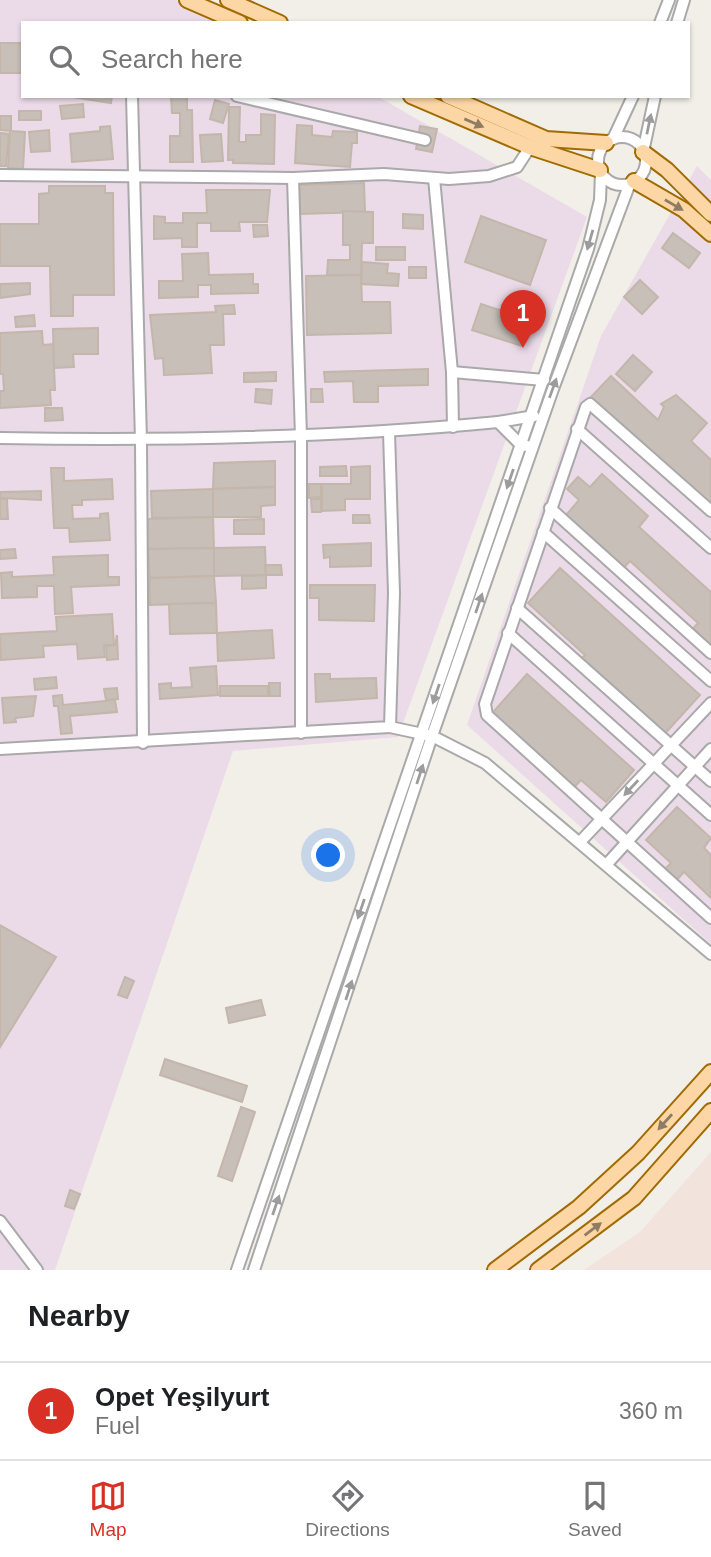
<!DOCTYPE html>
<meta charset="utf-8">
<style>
body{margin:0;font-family:Helvetica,sans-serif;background:#f6f6f6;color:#202124}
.you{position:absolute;left:329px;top:856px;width:24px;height:24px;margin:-18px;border:5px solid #fff;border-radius:50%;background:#1a73e8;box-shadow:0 0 0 10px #1a73e833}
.badge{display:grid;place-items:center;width:46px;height:46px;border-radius:50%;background:#d93025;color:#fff;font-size:23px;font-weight:700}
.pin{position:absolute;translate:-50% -58px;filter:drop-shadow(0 2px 4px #0008)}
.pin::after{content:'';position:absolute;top:37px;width:24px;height:21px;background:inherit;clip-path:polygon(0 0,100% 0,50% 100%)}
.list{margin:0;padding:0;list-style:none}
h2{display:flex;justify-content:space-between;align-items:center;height:91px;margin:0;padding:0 28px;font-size:30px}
h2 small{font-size:23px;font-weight:400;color:#757577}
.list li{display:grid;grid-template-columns:46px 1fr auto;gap:21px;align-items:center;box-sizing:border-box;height:98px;padding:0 28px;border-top:2px solid #e0e0e0}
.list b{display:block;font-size:26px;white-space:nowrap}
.list p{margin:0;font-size:23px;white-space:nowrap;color:#757577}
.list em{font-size:23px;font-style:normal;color:#757577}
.icon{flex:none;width:38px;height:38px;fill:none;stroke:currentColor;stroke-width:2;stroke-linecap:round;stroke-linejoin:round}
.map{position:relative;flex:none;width:711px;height:1270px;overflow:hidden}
.search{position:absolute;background:#fff;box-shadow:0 2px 5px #0004;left:21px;right:21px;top:21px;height:77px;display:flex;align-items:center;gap:18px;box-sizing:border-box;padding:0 24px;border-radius:0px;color:#757577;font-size:26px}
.sheet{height:189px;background:#fff}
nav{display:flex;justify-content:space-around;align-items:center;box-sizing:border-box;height:98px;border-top:2px solid #e0e0e0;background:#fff;font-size:19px;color:#757577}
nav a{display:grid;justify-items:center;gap:4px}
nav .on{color:#d93025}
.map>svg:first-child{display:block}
.industrial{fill:#ebdbe8}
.military{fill:#f3e3dd}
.building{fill:#c7bfb8;stroke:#c4b6ab;stroke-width:2}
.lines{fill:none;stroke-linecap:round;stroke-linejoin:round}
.minor-casing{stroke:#a9a9a9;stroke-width:14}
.major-casing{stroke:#a06b00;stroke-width:18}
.minor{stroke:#fff;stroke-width:10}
.major{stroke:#fcd6a4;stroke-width:14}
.oneway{fill:#8f7c63}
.oneway2{fill:#9c9c9c}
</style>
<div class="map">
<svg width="711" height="1270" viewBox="0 0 711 1270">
<rect width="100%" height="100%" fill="#f2efe9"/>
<g class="industrial">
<path d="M0,0H176L225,23H23V96H377L587,217L398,737L233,751L55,1270H0Z"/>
<path d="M697,166L711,180V944L467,725L601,336Z"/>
</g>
<path class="military" d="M711,1152V1270H584L640,1232Z"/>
<g class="building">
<rect x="0" y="43" width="23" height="30"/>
<path d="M66,96H112L111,103Z"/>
<path d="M171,96H187V110H192L193,162H170V136H180V113H172Z"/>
<path d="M215,100L229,104L223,123L210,119Z"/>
<path d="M83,104L84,117L62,119L60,106Z"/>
<path d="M229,107H240L239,142H246V135H261V114L275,115L274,164L233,163V160H228Z"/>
<rect x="19" y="111" width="22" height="9"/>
<path d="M0,116H11V131L0,130Z"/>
<path d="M297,125L312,126V135L332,137L333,131L357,132V143H352L350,167L295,163Z"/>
<path d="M110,126L113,159L72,162L70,134L100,131V127Z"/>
<path d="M420,126L437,129L432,152L416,149Z"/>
<path d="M49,130L50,151L31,152L29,132Z"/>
<path d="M10,131L25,132L23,169L8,168Z"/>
<path d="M0,133L9,134L6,166H0Z"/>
<path d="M221,134L223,161L202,162L200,135Z"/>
<path d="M364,183L365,212L300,214L299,185Z"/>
<path d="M49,186H105V193H113L114,295H73V316H51L50,266H0V224H39V194L49,193Z"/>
<path d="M206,190H270L267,222H239L240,231H211V223H197V247H182V238L154,239V216L165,217V223H183V213H207Z"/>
<path d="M343,211L373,212V243H362L361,275H327L328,260H350V245H343Z"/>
<path d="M403,214L423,215V229L403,228Z"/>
<path d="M481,216L546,240L530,285L465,262Z"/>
<path d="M253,225H267L268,236L254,237Z"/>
<path d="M673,233L700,253L689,268L662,248Z"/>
<rect x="376" y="247" width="29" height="13"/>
<path d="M208,253L209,275L253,274V284H258V293L211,294V285H198V297L159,298V281H183L182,254Z"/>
<path d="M362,262L388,264L387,273L399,274L398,286L361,284Z"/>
<rect x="409" y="267" width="17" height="11"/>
<path d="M361,275L362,302H390L391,333L307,335L306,276Z"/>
<path d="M640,280L658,297L642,314L624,297Z"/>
<path d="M30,283V294L0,298V284Z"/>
<path d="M481,304L530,320L522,346L472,330Z"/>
<path d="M234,305L235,314H223L224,345H210L212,373L164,375L163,358L155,359L150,315L216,312L215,306Z"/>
<path d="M34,315L35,326L16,327L15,317Z"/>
<path d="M98,328V354H73L74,367L54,368L53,329Z"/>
<path d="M42,331L43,345L53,344L55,390H50L51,405L0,408V391H4L3,374H0V333Z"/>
<path d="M633,355L652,372L635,391L616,374Z"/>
<path d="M428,369V385L378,386V402H354L353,381L325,382L324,372Z"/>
<path d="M276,372V381L244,382V373Z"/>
<path d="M611,376L658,420L664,407L661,404L676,395L707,423L691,441L711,460V510L590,398Z"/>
<path d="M256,389L272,390L271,404L255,402Z"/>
<path d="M311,389H322L323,402H311Z"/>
<path d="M45,408H62L63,420L45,421Z"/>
<path d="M275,461V487L213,489L214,463Z"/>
<path d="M346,466L347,476H320V467Z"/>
<path d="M370,466V499H345V510L322,511V484H351V467Z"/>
<path d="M51,468H64V481L112,479L113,499L82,500V505H72L73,519L100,518V514L108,513L110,540L70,542L69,528H54Z"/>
<path d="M602,474L648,516L639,527L711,592V651L690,632L698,623L630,561L619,573L561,521L579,500L567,489L578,477L590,487Z"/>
<path d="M309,484H321V497L309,498Z"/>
<path d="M275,487V505L261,506V517H213V489Z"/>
<path d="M213,489V517L152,518L151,491Z"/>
<path d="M41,491V500L0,498V492Z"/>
<path d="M0,499H7L8,519H0Z"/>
<path d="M311,499H321V512H312Z"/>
<path d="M353,515H369L370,523H353Z"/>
<path d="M213,517L214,548L148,549L147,519Z"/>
<path d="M264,519V534H234V520Z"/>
<path d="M371,543V566L330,567V557L324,558L323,545Z"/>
<path d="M265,547L266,575L214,576V548Z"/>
<path d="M214,548V576L150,578L148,549Z"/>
<path d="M15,549L16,558L0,559V550Z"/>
<path d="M108,555V577H119V585L71,587L73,613L55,614L54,586H37V597L2,598L1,573L12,572V577L54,575L53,557Z"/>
<path d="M265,565H281L282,575H266Z"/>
<path d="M560,568L700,695L660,739L577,663L585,655L528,603Z"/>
<path d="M266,575V588L242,589V576Z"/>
<path d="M214,576L216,603L150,605V578Z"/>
<path d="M310,585H375L374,621L319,620V598H310Z"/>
<path d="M216,603L217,633L170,634L169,604Z"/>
<path d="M112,614L114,645H104L105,657L78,659L77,644L43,646L44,657L1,660L0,634L57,631L56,617Z"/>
<path d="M272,630L274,658L218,661L217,633Z"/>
<path d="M117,635L118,659L107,660L106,646L115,645Z"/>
<path d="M216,666L218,695L160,699L159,684L171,683V688L192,687L190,668Z"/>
<path d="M315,674H330V679L376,678L377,698L316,702Z"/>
<path d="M527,674L634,770L606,802L581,780L569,793L487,719Z"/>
<path d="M56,677L57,688L35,690L34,679Z"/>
<path d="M269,683H280V696H270Z"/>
<rect x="220" y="686" width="48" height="10"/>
<path d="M117,688L118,699L106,700L104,689Z"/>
<path d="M62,695L63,705L115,700L117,712L70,716L72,733L61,734L58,706H54L53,696Z"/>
<path d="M36,696L33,716L15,718L16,722L4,723L2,698Z"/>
<path d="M677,807L711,838L704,848L711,855V898L684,872L674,883L662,872L671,863L646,840Z"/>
<path d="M0,925L56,957L0,1047Z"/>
<path d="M125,977L134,981L127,998L118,995Z"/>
<path d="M261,1000L265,1015L229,1023L226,1008Z"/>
<path d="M165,1059L247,1086L242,1102L160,1075Z"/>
<path d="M241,1107L255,1112L232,1181L218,1176Z"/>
<path d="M70,1190L80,1194L74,1209L65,1206Z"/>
</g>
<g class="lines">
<g class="minor-casing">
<g id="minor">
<path d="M660,23L669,0"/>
<path d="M677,23L684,0"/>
<path d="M132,96L141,441L143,743"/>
<path d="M237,96L425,140"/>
<circle cx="622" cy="161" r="24"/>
<path d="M613,139L633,96"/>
<path d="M643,152L655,96"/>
<path d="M0,175L293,178L384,174L449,179L489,176L517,167L530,147"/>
<path d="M293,178L301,437V733"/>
<path d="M434,178L452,372L453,427"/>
<path d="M452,372L544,380"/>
<path d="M577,429L711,548"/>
<path d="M0,438C167,441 332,438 498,422"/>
<path d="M527,446L521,445L498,422L534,416"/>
<path d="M550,508L711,653"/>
<path d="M711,511L590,404L586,407L485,704L487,715L711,918"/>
<path d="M543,532L711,681"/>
<path d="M517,608L711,781"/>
<path d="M508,633L711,815"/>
<path d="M390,727L432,736L485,763L711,954"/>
<path d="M0,749L390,727L394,593L389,432"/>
<path d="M580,842L711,703"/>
<path d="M607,864L711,749"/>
<path d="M0,1221L37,1270"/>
<path d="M237,1270L588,249L600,200L601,173"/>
<path d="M254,1270L432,736L553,389L630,183"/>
</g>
</g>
<g class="major-casing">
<g id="major">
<path d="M187,0L240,23"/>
<path d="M228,0L280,23"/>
<path d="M411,96L530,147L600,170"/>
<path d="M448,96L546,139L606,143"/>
<path d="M643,152L667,170L711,214"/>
<path d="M634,181L684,210L711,234"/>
<path d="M495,1270L579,1207L638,1153L711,1072"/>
<path d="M538,1270L634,1198L711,1111"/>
</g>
</g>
<use href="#minor" class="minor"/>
<use href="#major" class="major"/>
</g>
<defs><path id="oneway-solid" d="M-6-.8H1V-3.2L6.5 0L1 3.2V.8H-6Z" transform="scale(1.75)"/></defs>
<g class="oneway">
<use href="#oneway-solid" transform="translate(474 123) rotate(23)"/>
<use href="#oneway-solid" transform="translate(674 205) rotate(30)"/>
<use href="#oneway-solid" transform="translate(665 1122) rotate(132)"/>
<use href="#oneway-solid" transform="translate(593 1229) rotate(-37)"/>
</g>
<g class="oneway2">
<use href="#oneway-solid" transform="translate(649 124) rotate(-78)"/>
<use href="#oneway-solid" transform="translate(590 240) rotate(106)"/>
<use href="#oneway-solid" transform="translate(553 388) rotate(-70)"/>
<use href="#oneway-solid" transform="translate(510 479) rotate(109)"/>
<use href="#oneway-solid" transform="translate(479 603) rotate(-71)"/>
<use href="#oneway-solid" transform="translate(436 694) rotate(109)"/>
<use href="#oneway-solid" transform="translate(420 774) rotate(-72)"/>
<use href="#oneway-solid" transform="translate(631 788) rotate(133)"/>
<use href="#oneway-solid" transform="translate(361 909) rotate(109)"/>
<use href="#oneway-solid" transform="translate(349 990) rotate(-72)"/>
<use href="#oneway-solid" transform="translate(276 1205) rotate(-71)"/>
</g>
</svg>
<div class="you"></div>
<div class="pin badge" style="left:523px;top:348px">1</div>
<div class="search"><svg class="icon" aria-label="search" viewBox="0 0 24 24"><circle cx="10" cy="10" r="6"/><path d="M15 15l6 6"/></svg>Search here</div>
</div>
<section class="sheet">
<h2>Nearby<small></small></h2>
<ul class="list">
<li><span class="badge">1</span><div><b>Opet Yeşilyurt</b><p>Fuel</p></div><em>360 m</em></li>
</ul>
</section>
<nav>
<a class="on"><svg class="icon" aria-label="map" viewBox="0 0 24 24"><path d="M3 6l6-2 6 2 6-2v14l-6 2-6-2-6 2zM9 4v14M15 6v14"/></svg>Map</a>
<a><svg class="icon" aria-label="directions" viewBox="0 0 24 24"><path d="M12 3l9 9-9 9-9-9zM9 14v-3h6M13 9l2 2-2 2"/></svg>Directions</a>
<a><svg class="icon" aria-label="saved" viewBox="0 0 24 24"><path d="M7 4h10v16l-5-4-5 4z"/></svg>Saved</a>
</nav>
